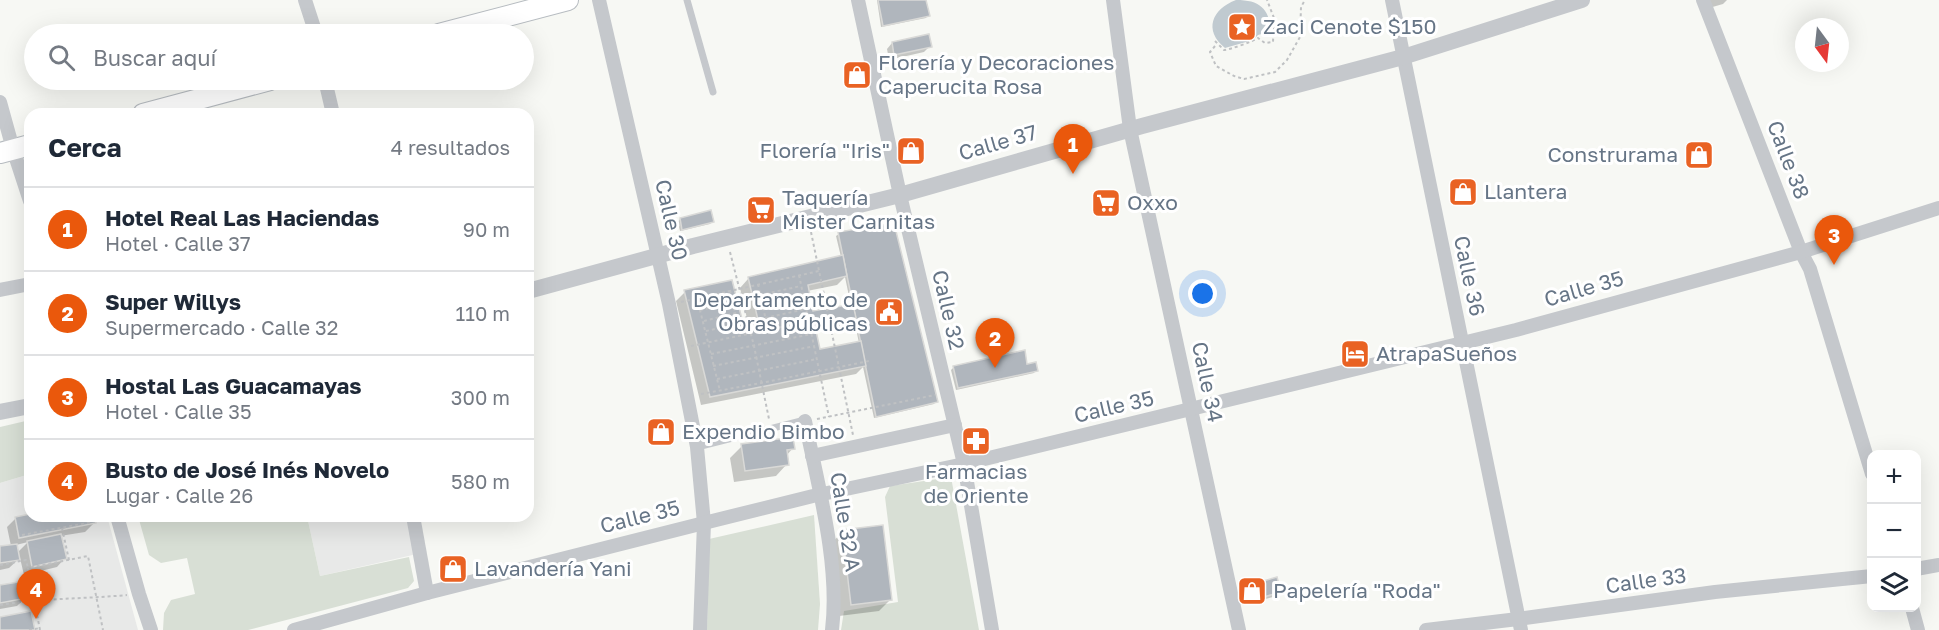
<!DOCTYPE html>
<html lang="es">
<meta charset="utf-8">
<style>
body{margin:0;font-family:"Golos Text",sans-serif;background:#f2f2f3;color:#1f2937}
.controls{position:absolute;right:18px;bottom:18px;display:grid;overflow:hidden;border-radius:12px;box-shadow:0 6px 24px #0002}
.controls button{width:54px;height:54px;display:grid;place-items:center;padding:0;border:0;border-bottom:2px solid #e0e1e3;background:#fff;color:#1f2937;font:30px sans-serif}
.compass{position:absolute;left:1795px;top:18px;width:54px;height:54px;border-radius:50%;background:#fff;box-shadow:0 6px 24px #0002;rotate:165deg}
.you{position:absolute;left:1203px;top:294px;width:21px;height:21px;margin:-15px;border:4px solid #fff;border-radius:50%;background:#1a73e8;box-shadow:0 0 0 9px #1a73e833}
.badge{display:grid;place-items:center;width:39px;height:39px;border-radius:50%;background:#ea580c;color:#fff;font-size:20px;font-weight:700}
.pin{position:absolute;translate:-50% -50px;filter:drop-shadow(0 2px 3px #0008)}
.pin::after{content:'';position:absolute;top:32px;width:21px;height:18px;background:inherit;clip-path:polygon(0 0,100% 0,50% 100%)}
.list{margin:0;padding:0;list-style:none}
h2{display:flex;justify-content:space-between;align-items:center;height:78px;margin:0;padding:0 24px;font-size:26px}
h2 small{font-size:20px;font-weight:400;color:#747a83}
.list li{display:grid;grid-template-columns:39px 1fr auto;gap:18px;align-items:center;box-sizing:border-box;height:84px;padding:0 24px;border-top:2px solid #e0e1e3}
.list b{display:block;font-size:22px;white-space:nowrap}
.list p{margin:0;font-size:20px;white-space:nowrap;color:#747a83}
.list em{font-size:20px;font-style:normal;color:#747a83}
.icon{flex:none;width:33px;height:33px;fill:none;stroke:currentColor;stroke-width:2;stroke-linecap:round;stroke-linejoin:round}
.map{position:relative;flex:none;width:1939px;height:630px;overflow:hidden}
.search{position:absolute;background:#fff;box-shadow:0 6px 24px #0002;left:24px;top:24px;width:510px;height:66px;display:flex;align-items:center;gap:15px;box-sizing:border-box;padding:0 21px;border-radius:33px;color:#747a83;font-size:22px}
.panel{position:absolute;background:#fff;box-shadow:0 6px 24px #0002;left:24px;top:108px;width:510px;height:414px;border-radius:18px}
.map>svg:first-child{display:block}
.built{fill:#e8e9e8}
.green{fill:#d8dfd5}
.water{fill:#c0cad0}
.shadow{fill:#0003;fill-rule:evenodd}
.building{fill:#b0b6bd;stroke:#d9d9d7;stroke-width:1.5}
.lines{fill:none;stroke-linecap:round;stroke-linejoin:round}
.secondary-casing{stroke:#b7bcc1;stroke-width:22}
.path{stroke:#bfc1c3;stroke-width:2;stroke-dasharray:3 3;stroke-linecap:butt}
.service{stroke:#c5c8cc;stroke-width:7}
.minor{stroke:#c5c8cc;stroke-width:14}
.tertiary{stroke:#c5c8cc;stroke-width:16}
.secondary{stroke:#fff;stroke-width:20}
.labels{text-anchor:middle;stroke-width:6;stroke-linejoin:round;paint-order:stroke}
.poi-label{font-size:21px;fill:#667586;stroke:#fff;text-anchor:start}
.street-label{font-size:21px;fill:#667586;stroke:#fff}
</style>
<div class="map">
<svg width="1939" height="630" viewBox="0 0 1939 630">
<rect width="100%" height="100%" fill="#f7f8f4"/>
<g class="built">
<path d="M30,474V516H107L138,630H0V483Z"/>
<path d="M307,516H409L417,554L320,576Z"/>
</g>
<g class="green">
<path d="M30,420V474L0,483V427Z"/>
<path d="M951,477L979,630H841L844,611L898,602L885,497L890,486Z"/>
<path d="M814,515L820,604L818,630H707L709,539Z"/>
<path d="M138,516H307L320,576L409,557L414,581L408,588L248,630H163L164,613L171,600L195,594L187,558L161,563L149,555Z"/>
</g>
<path class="water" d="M1236,0C1260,0 1268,8 1272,31L1258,35L1253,40L1225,48C1203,30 1212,9 1236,0Z"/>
<g class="shadow">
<path d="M877,0H925L928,15L926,18L881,27Z"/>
<path d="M1707,0H1727L1723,4L1709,8Z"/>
<path d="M892,43L930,46L924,52L889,60L887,49Z"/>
<path d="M680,219L713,221L710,224L680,231L678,222Z"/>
<path d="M839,234L936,401L934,404L874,418L863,367L856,374L701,405L676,301L685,292L742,324L748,323L740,288L748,279L841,257L836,236ZM845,277L851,306L812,313L807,291L837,285ZM854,319L859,343L819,351L815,332L846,327Z"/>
<path d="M1026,366L1036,370L1034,373L956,390L951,370L954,367Z"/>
<path d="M742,446L793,448L786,456L787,464L776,476L734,482L730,458Z"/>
<path d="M30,516H93L94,523L85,532L60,536L65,558L57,567L24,575L20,558L9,568L0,570V548L11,546L7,527L16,518ZM28,542L17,553L16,545Z"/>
<path d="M842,532L891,599L879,611L839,616L831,544Z"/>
<path d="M1254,585L1279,591L1273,597L1251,603L1248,591Z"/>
<path d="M0,587L26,597L17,606L0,609Z"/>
</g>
<g class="building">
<path d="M878,0H926L930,16L883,26Z"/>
<path d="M929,34L932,47L894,55L892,42Z"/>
<path d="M711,210L714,222L682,230L680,218Z"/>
<path d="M894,223L938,402L876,417L838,232Z"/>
<path d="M843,255L847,276L808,285L813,311L853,304L856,318L815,326L820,349L861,341L866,366L710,397L684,290L732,280L743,323L758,320L748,277Z"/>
<path d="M1025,350L1027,364L1036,362L1038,371L958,388L953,366Z"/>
<path d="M793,437L795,449L787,450L789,465L745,471L741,444Z"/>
<path d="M30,514V516H94L96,523L19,538L15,517Z"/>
<path d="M883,525L892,600L851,605L842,530Z"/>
<path d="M61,534L67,559L32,567L27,541Z"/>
<path d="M17,544L20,560L0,563V546Z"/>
<path d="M1277,577L1281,592L1257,599L1253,584Z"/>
<path d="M24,581L27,598L0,603V585Z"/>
<path d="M31,611L35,630H0V617Z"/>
</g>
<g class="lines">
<g class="secondary-casing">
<g id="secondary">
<path d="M439,34L568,0"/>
<path d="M143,114L270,80"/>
<path d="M0,153L30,145"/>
</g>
</g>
<g class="path">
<path d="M1215,41L1224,50C1229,50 1254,41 1258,38L1265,43L1273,42L1274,18L1267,0"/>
<path d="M1215,46L1210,52L1216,66L1234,76L1244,79L1275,72L1287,60L1300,37L1301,7L1305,0"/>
<path d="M811,232L853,435"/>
<path d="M730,252L754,346L769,419"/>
<path d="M799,275L829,417"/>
<path d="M758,284L768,330"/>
<path d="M730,290L740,334"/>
<path d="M760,295L801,286"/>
<path d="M697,298L720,391"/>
<path d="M681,302L819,271"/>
<path d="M763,307L804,298"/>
<path d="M700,310L732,303"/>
<path d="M765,318L806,309"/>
<path d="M704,321L736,313"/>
<path d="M706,331L738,324"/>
<path d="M691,346L829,317"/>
<path d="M711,354L812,334"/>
<path d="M713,366L815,346"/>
<path d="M717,379L817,359"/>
<path d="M701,394L761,383L869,361"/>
<path d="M817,419L935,395"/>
<path d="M62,528L69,560"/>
<path d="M22,535L93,522"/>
<path d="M0,565L26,560L28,568"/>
<path d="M0,605C42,598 84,599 127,595"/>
<path d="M29,630L40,628"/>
<path d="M40,630L28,568L88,556L103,630"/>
</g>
<g class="service">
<path d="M687,0L713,92"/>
<path d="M697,447L805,420"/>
</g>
<g class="minor">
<path d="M305,0L316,34"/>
<path d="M599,0L669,304L697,447L704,523L700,630"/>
<path d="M858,0L900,195L964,464L992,630"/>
<path d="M1113,0L1130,129L1239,630"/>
<path d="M1392,0L1521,630"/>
<path d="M1703,0L1801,252L1810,269L1872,474"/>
<path d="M325,80L333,114"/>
<path d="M0,102L13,149L30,201"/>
<path d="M0,290L30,284"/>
<path d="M805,421C818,486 840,564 832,630"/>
<path d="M812,456L955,425"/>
<path d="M117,516L139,594L151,630"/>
<path d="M413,516L427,593"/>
<path d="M1916,569L1939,565"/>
<path d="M1912,608L1918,630"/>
<path d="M294,630L427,593L704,523L813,496L964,464L1516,330L1801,252L1939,208"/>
<path d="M1426,630L1518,619L1715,592L1872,576"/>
</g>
<g class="tertiary">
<path d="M528,291L693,246L900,195L1142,126L1403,57L1582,0"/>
<path d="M0,412L30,406"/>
</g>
<use href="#secondary" class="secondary"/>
</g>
<defs>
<g id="sight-square" transform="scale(1.5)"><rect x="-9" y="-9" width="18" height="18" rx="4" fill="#e96223" stroke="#fff"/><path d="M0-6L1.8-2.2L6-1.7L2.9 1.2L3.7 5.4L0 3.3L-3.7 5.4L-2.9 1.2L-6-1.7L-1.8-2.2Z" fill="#fff"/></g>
<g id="shop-square" transform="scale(1.5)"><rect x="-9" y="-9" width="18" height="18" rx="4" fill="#e96223" stroke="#fff"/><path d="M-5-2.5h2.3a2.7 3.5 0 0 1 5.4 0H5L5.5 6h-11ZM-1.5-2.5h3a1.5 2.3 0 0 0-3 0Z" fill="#fff"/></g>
<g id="supermarket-square" transform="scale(1.5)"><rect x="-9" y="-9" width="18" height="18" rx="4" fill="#e96223" stroke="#fff"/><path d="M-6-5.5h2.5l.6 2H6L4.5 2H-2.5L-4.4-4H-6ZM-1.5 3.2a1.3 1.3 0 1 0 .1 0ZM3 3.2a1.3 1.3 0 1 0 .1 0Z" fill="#fff"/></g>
<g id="civic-square" transform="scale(1.5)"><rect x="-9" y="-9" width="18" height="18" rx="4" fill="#e96223" stroke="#fff"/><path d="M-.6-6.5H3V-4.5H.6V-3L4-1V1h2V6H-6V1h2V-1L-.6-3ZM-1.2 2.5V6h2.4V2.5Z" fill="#fff"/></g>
<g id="hotel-square" transform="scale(1.5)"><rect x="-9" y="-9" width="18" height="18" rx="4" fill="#e96223" stroke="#fff"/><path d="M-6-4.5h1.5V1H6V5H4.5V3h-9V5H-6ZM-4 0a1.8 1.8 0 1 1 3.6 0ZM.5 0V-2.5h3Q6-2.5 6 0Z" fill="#fff"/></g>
<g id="pharmacy-square" transform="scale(1.5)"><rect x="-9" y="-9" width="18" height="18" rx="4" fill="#e96223" stroke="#fff"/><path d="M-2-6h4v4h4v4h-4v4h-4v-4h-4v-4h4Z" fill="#fff"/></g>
</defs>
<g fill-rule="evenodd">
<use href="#sight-square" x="1242" y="27"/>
<use href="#shop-square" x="857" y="75"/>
<use href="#shop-square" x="911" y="151"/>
<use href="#shop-square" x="1699" y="155"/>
<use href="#shop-square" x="1463" y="192"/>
<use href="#supermarket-square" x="1106" y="203"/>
<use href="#supermarket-square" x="761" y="210"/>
<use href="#civic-square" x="889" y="312"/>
<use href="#hotel-square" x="1355" y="354"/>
<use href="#shop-square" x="661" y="432"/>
<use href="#pharmacy-square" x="976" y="441"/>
<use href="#shop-square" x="453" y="569"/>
<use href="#shop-square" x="1252" y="591"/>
</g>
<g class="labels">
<g class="poi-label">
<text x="1263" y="34">Zaci Cenote $150</text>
<text x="878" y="70">Florería y Decoraciones<tspan x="878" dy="24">Caperucita Rosa</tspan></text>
<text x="890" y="158" text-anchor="end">Florería "Iris"</text>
<text x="1678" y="162" text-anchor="end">Construrama</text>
<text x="1484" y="199">Llantera</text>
<text x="782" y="205">Taquería<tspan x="782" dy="24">Mister Carnitas</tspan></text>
<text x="1127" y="210">Oxxo</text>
<text x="868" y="307" text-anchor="end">Departamento de<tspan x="868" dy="24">Obras públicas</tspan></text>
<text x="1376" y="361">AtrapaSueños</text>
<text x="682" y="439">Expendio Bimbo</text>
<text x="976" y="479" text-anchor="middle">Farmacias<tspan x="976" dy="24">de Oriente</tspan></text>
<text x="474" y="576">Lavandería Yani</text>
<text x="1273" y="598">Papelería "Roda"</text>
</g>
<g class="street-label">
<text transform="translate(998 143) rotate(-16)" y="7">Calle 37</text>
<text transform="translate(1788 160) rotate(69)" y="7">Calle 38</text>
<text transform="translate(671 220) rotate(77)" y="7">Calle 30</text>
<text transform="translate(1469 276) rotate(78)" y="7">Calle 36</text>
<text transform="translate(1584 289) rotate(-16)" y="7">Calle 35</text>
<text transform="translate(948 310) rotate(77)" y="7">Calle 32</text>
<text transform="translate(1207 382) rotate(78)" y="7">Calle 34</text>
<text transform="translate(1114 407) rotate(-13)" y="7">Calle 35</text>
<text transform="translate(640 517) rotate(-14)" y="7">Calle 35</text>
<text transform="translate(845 522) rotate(81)" y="7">Calle 32 A</text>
<text transform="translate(1646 581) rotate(-8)" y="7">Calle 33</text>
</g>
</g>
</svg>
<div class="controls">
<button>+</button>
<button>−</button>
<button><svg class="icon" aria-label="layers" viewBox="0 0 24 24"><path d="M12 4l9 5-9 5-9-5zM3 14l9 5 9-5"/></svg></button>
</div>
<svg class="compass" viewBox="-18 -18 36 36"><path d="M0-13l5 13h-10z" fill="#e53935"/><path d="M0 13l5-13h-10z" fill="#747a83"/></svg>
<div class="you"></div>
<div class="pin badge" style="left:1073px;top:174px">1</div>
<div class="pin badge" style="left:995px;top:368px">2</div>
<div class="pin badge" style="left:1834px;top:265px">3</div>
<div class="pin badge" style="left:36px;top:619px">4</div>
<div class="search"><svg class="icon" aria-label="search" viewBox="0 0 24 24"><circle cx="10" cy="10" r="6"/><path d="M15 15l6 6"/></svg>Buscar aquí</div>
<section class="panel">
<h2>Cerca<small>4 resultados</small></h2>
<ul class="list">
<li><span class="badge">1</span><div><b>Hotel Real Las Haciendas</b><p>Hotel · Calle 37</p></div><em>90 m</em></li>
<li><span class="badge">2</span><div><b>Super Willys</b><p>Supermercado · Calle 32</p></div><em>110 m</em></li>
<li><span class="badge">3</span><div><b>Hostal Las Guacamayas</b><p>Hotel · Calle 35</p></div><em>300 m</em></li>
<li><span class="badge">4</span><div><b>Busto de José Inés Novelo</b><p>Lugar · Calle 26</p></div><em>580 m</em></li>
</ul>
</section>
</div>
